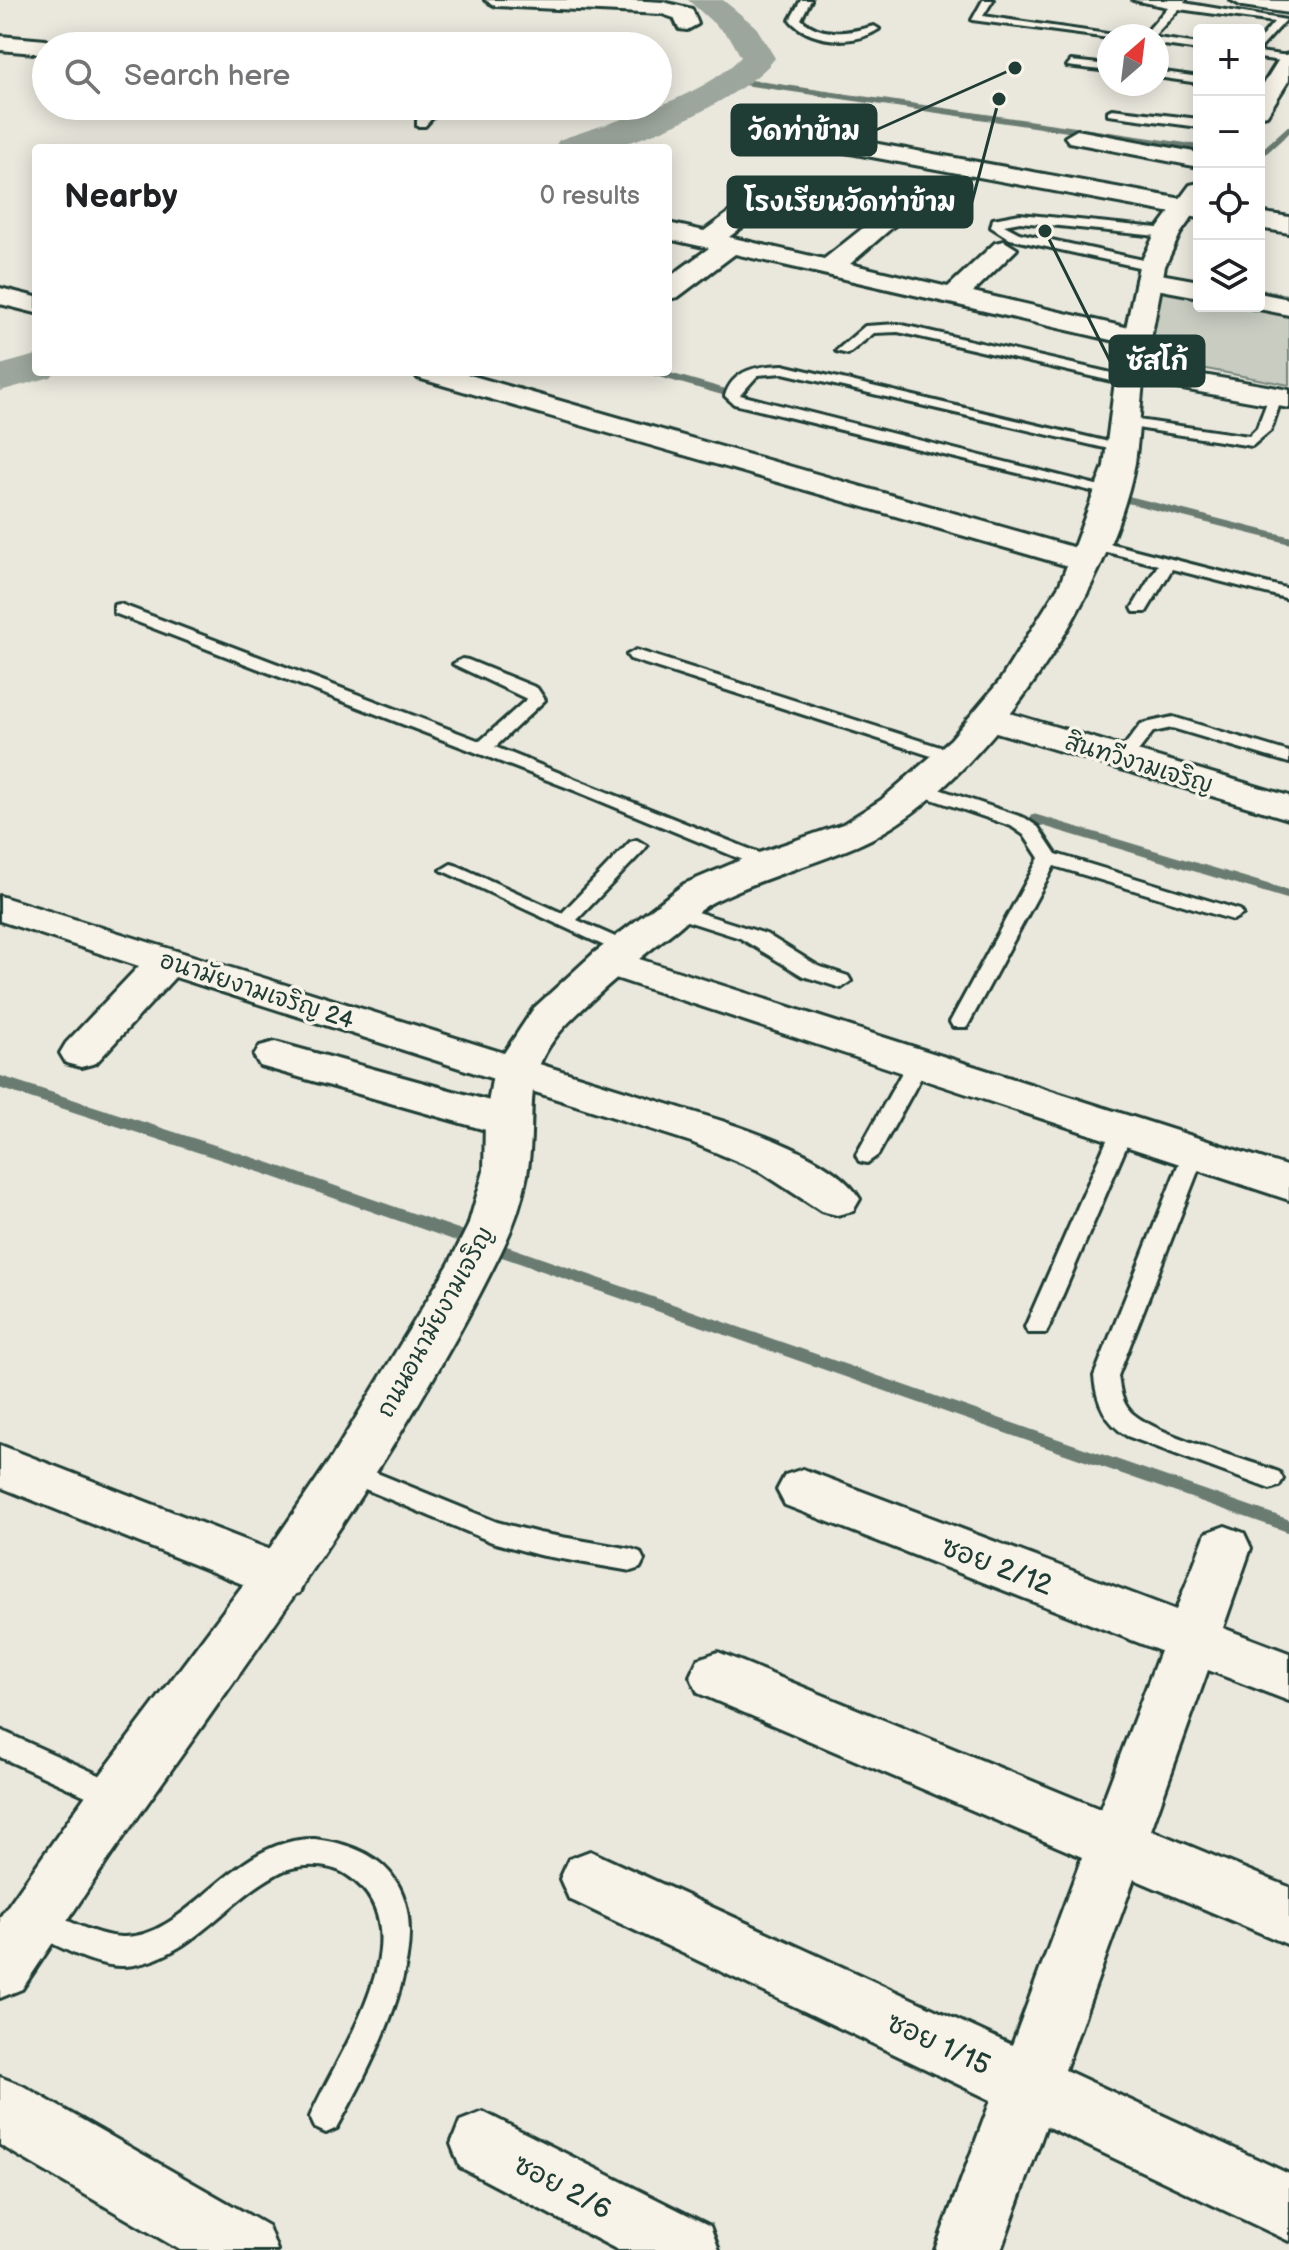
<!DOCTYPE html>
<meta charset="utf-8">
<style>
body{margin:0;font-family:"Balsamiq Sans","Playpen Sans Thai",sans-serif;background:#f6f6f6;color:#202124}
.controls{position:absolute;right:24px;top:24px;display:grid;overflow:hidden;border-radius:8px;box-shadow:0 4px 20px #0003}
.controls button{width:72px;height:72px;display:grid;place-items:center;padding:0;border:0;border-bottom:2px solid #e0e0e0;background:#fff;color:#202124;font:40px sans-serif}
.compass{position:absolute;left:1097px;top:24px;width:72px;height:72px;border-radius:50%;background:#fff;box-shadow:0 4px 20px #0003;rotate:28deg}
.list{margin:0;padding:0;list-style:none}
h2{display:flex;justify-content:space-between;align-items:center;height:104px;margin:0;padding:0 32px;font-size:34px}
h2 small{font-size:26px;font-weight:400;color:#757577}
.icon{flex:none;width:44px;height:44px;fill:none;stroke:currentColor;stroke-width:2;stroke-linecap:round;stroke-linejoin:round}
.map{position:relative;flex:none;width:1289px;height:2250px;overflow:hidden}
.search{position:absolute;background:#fff;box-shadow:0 4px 20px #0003;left:32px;top:32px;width:640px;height:88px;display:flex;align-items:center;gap:20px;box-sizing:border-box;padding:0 28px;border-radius:44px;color:#757577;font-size:30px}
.panel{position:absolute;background:#fff;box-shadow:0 4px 20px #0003;left:32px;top:144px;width:640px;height:232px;border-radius:8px}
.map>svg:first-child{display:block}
.green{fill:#c8ccc1;stroke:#74847a;stroke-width:2}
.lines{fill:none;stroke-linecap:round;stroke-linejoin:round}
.stream-far3{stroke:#6a7c72;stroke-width:6}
.stream-far2{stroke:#6a7c72;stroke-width:7}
.stream-far1{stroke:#6a7c72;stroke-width:9}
.stream{stroke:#6a7c72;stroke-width:12}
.river{fill:#9ca69c;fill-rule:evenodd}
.service-casing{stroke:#1f3d34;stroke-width:6}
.minor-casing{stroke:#1f3d34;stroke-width:6}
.tertiary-casing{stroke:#1f3d34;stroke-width:6}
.service{fill:#f7f3e8;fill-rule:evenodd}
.minor{fill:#f7f3e8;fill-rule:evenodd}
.tertiary{fill:#f7f3e8;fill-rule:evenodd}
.labels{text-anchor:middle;stroke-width:7;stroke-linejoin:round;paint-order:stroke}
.street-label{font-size:24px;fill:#1f3d34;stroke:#f7f3e8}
.near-street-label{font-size:28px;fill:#1f3d34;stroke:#f7f3e8}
.leader{fill:none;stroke:#1f3d34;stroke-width:3}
.callout-dot{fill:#1f3d34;stroke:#f7f3e8;stroke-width:3}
.callout{fill:#1f3d34;stroke:#1f3d34;stroke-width:3}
.callout-label{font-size:26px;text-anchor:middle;font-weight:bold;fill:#fff}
</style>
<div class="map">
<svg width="1289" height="2250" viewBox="0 0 1289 2250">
<rect width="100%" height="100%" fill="#eae8dd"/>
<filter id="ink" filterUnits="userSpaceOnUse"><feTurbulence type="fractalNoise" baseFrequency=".0125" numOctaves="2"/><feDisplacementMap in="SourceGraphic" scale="16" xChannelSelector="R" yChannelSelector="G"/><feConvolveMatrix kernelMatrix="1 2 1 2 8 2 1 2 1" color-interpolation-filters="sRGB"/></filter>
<g filter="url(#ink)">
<path class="green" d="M1148,272L1199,281V306H1259V292L1289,298V385L1134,355Z"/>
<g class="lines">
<g class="stream-far3">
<path d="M737,81L1199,148"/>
<path d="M1259,156L1289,129"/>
</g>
<g class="stream-far2">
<path d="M1259,292L1289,298"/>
<path d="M654,372L738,396"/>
<path d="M1114,496L1289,540"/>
</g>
<path class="stream-far1" d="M1035,819L1289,895"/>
<path class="stream" d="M0,1082L266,1168L1289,1526"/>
<g class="river">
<path d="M688,0H723L756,27L775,58C751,92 645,144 603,148C587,150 570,148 554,148L559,140C615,120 700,100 741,57L731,39Z"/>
<path d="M36,355V372H55L51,377L0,391V365Z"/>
</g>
<g class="service-casing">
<g id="service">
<path d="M801,0H811L801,19C822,38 849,33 874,26L879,29C854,46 810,43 790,20Z"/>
<path d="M983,0H993L983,16L1121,36L1109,38L972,20Z"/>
<path d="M1133,0H1186L1184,3L1286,20L1259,50V40L1274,22L1179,9L1154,36H1143L1168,7Z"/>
<path d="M1157,38L1199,44V50L1157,44Z"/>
<path d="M1259,52L1289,56V62L1259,58Z"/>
<path d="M1071,61L1109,65V71L1067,66Z"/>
<path d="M1157,71L1199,77V83L1157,77Z"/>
<path d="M431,106H443L425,126H417V120Z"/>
<path d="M1112,109L1199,119V127L1108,115V111Z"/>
<path d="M1020,214L1167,229L1173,233L1167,237L1020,222L1004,225L1019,233L1157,263V269L1152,270L1010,239L991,227L993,219Z"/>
<path d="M898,324L1129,377L1136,381L1129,385L898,332L874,333L848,354L836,351L865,326Z"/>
<path d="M783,365L1130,447L1122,452L783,373L758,375L740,395L1120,491L1112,496L734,404L725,396C733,369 759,366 783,365Z"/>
<path d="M1270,394L1282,397L1271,430L1252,446L1124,426L1117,422L1124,418L1249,436L1257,428Z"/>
<path d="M1093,539L1289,589V599L1172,569L1146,612H1134L1132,608L1158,565L1087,547L1085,544Z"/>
<path d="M120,604L480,741L527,699L453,664L462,659L468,660L537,688L545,700L495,747L774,859L777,863L767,869L760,867L576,791L114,613V605Z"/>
<path d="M636,650L959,753L962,757L953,762L947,761L630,659L627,655Z"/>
<path d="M1173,717L1289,752V763L1172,728L1153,732L1129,763H1117L1114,759L1141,724Z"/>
<path d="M918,782L1025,818L1038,827L1056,854L1240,910L1243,914L1233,920L1054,866L967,1027H953L950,1022L1039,858L1024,835L1011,826L911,792V784Z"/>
<path d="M637,840L647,846L644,850L577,920L631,944L634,949L624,955L441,870L451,864L458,866L562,913L630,842Z"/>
<path d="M675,905L766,934L818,966L848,976L851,981L841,988L803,976L740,938L668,915L665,911L668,907Z"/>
<path d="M917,1058L928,1065L878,1155L867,1163L859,1161L856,1155L906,1065Z"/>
<path d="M1122,1123L1133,1131L1049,1327L1046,1333H1028L1025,1327L1111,1131Z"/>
<path d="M1194,1145L1205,1153L1118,1376C1120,1388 1121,1401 1130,1411C1152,1434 1245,1459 1279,1472L1283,1479L1279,1486L1270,1489L1127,1436C1105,1422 1096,1401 1094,1376L1183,1153Z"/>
<path d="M350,1462L497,1522L539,1533L631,1549L640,1552L644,1560L640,1568L631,1571L539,1555L492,1542L341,1479L337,1472L341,1465Z"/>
<path d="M0,1730L128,1788L132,1797L128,1806L118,1810L108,1806L0,1757Z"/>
<path d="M315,1839C483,1860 384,2043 337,2128L326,2133L315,2128L310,2117C336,2054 430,1930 347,1875C329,1863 296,1863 277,1874C226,1901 194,1954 134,1965C98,1972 57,1944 25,1930L21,1920L25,1910L36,1906C63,1917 92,1936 122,1937C189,1939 232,1837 315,1839Z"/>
</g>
</g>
<g class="minor-casing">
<g id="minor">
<path d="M485,0H629L663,2L692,9L698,24L687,30L679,29L674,18L662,14L496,6Z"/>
<path d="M0,36L46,40L56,46H46V54L0,50Z"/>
<path d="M751,121L1199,202V218L743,133L739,128L743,123Z"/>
<path d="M1077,130L1199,153V167L1069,142L1065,137Z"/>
<path d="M762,192L771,195L775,200L771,205L729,237L824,259L873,220L882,217L895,225L850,264L948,287L995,243L1004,241L1017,249L973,292L1147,332L1151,338L1147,344L1137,346L735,254L678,297L668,299V278L709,248L668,239V223L704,231L753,195Z"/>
<path d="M1259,212L1289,217V233L1259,228Z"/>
<path d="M1149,272L1199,281V297L1140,286L1136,280L1140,274Z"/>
<path d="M0,288L36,297V313L0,304Z"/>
<path d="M1259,293L1289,299V315L1249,307L1259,306Z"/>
<path d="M414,372H459L1097,554L1102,561L1097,568L1086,571L1075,568L418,378Z"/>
<path d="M989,707L1289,796V819L976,726L971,718L976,710Z"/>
<path d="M0,896L722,1121C763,1135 837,1160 860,1199L853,1211L837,1215L821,1211L758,1170L691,1142L175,977L96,1063L81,1067L66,1063L60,1053L66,1043L139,966L0,921Z"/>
<path d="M608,949L1289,1167V1200L594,971L588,962L594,953Z"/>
<path d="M275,1042L523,1110L529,1121L523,1132L507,1136L260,1066L254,1056L260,1046Z"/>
<path d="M0,1445L299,1561L307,1577L299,1593L280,1599L0,1487Z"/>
<path d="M803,1469L1176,1610L1206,1533L1225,1526L1244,1533L1251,1548L1223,1628L1289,1653V1701L1208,1670L1151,1830L1289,1887V1945L1134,1879L1065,2070L1289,2174V2241L1046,2126L1001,2250H935L991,2100L569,1899L560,1879L569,1859L590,1851L1012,2045L1082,1857L698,1693L690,1676L698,1659L718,1652L1100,1809L1160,1651L785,1505L777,1490L785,1475Z"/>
<path d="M0,2077L23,2086L268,2226L277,2250H180L0,2145Z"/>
<path d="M483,2112L710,2226L719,2250H618L460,2167L451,2144L460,2121Z"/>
</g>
</g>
<g class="tertiary-casing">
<g id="tertiary">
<path d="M1231,0L1289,1V13L1242,6Z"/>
<path d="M1289,54V80L1267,115L1259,117V91L1281,56Z"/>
<path d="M1199,183V207L1180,234L1165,266L1146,365L1289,390V408L1143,382C1140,409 1139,436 1135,463C1111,590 987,780 871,839C825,862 767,875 719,899C703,906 690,918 677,929C639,958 603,988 569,1022C516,1076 539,1112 527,1175C522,1202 513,1228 501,1252C403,1452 270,1630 142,1811C100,1869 62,1930 22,1989L0,1998V1917L98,1778L261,1561L332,1457L449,1264L468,1226L484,1171L485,1121L494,1068L534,1008L594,953L684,884L753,855L843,824L881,800L951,739L999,682L1060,584L1104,466L1115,381L1139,266L1158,228L1190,185Z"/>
</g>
</g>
<use href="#service" class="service"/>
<use href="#minor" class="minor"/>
<use href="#tertiary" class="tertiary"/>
</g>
</g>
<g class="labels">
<g class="street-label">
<text transform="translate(1139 763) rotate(17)" y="8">สินทวีงามเจริญ</text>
<text transform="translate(257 990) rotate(18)" y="8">อนามัยงามเจริญ 24</text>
<text transform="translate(435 1322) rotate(-61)" y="8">ถนนอนามัยงามเจริญ</text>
</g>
<g class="near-street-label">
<text transform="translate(997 1565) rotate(21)" y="10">ซอย 2/12</text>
<text transform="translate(939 2043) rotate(25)" y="10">ซอย 1/15</text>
<text transform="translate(563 2186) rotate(28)" y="10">ซอย 2/6</text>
</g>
</g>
<path class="leader" d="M1015 68L876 130M999 99L972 202M1045 231L1110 361"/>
<g class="callout-dot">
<circle cx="1015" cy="68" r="8"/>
<circle cx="999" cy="99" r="8"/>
<circle cx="1045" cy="231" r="8"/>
</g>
<g class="callout">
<rect x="732" y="105" width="144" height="50" rx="8"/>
<rect x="728" y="177" width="244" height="50" rx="8"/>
<rect x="1110" y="336" width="94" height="50" rx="8"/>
</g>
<g class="callout-label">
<text x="804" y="140">วัดท่าข้าม</text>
<text x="850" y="211">โรงเรียนวัดท่าข้าม</text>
<text x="1157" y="370">ซัสโก้</text>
</g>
</svg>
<div class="controls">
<button>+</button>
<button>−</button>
<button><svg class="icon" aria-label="locate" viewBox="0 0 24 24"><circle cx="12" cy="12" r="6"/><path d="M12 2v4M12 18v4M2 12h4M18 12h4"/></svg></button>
<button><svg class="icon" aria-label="layers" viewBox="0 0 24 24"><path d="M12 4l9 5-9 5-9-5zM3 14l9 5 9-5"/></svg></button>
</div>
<svg class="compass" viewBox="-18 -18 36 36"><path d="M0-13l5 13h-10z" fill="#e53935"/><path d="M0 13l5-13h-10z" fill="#757577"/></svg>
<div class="search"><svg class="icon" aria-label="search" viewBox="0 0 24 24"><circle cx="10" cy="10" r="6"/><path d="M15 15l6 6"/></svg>Search here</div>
<section class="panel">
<h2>Nearby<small>0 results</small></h2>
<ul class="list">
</ul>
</section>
</div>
